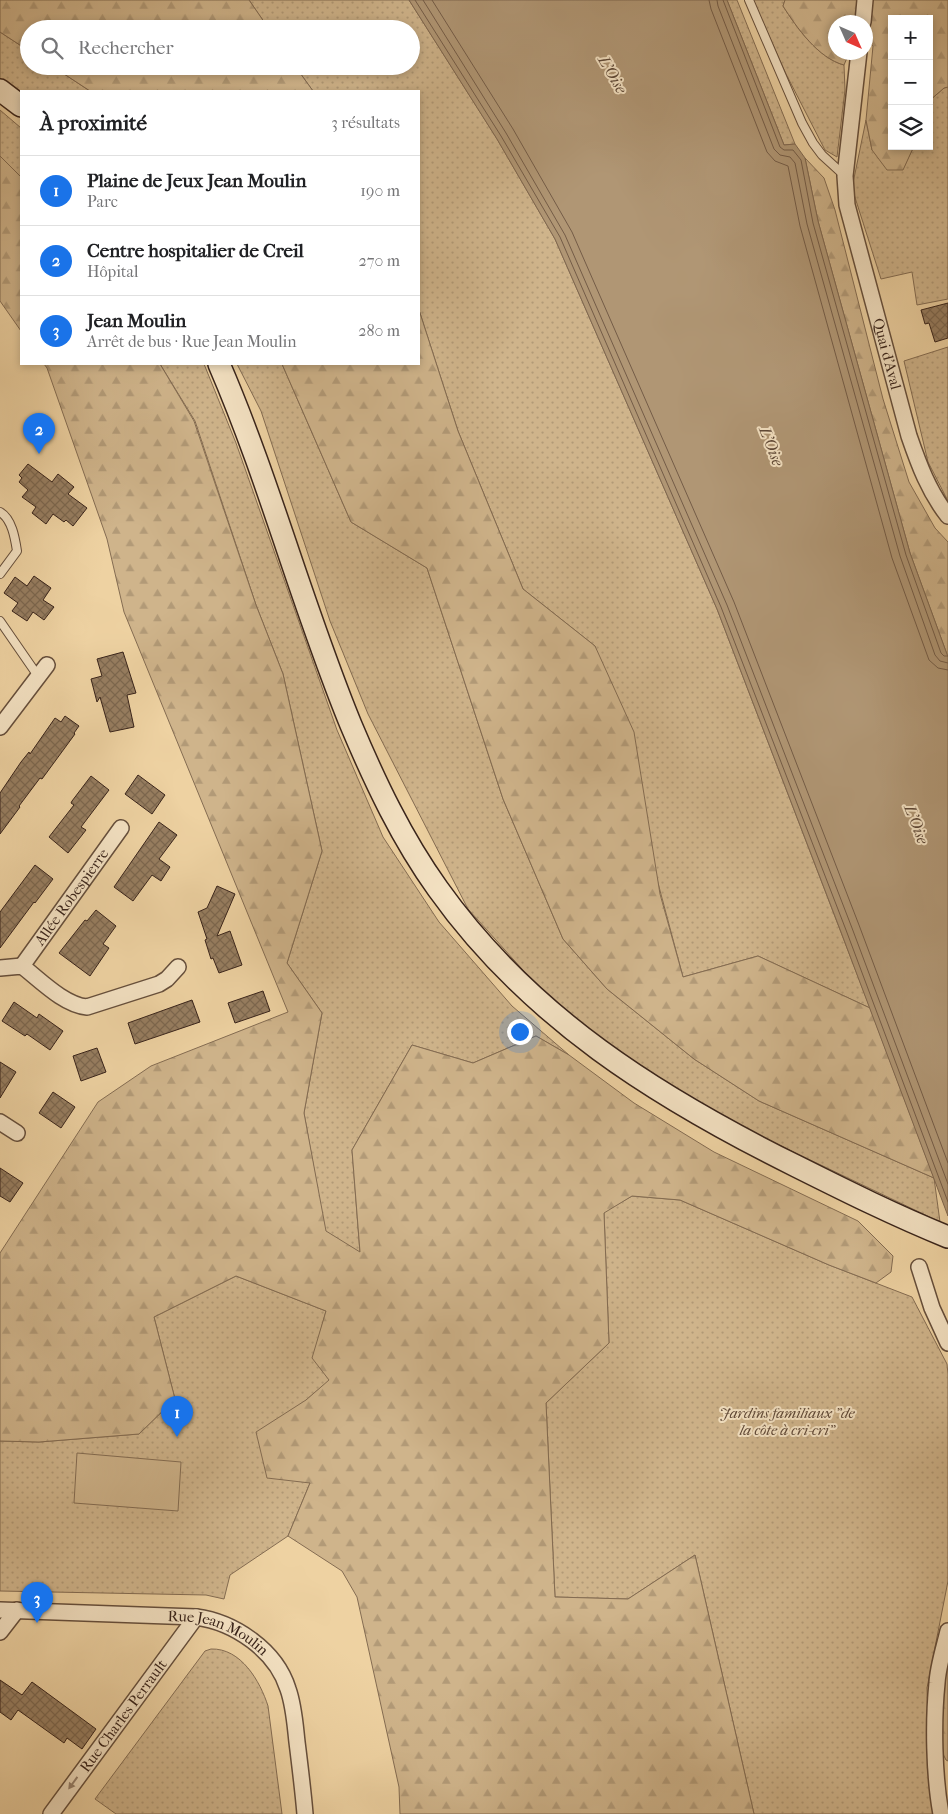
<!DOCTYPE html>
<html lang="fr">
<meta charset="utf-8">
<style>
body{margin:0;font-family:"IM FELL French Canon",serif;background:#f6f6f6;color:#202124}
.controls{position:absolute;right:15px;top:15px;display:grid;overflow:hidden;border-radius:0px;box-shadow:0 2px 8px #0003}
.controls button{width:45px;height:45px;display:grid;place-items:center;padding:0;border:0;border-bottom:1px solid #e0e0e0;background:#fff;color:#202124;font:25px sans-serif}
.compass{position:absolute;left:828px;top:15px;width:45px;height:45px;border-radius:50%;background:#fff;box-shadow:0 2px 8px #0003;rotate:135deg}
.you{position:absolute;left:519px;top:1031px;width:18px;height:18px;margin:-12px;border:4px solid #fff;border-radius:50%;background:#1a73e8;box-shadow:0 0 0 8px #1a73e833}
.badge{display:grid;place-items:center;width:32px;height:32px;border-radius:50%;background:#1a73e8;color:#fff;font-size:16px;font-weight:700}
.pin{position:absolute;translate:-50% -41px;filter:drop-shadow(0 1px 2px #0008)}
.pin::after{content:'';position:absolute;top:26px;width:18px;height:15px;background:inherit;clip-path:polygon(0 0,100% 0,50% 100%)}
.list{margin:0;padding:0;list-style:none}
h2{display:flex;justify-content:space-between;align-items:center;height:65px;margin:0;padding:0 20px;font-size:21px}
h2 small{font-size:16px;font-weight:400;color:#757577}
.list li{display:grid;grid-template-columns:32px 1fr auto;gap:15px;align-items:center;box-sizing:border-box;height:70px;padding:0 20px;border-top:1px solid #e0e0e0}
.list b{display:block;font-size:19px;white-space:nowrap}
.list p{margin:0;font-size:16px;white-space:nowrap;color:#757577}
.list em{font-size:16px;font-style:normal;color:#757577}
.icon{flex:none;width:28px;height:28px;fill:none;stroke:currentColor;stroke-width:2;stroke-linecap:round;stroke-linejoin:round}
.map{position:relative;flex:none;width:948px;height:1814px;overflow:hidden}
.search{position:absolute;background:#fff;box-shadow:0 2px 8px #0003;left:20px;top:20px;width:400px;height:55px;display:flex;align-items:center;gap:12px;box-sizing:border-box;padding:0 18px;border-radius:28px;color:#757577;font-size:19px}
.panel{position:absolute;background:#fff;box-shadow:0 2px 8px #0003;left:20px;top:90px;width:400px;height:275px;border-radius:0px}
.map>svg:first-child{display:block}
.green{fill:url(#green-dots);stroke:#846c52}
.forest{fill:url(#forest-firs);stroke:#846c52}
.pitch{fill:#cfb48b;stroke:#846c52}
.water{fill:#b09674;stroke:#806850}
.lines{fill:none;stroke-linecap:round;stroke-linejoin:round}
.shore{stroke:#745c47;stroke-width:1}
.building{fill:url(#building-cross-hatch);stroke:#38231a}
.service-casing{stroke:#664f3c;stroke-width:10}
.minor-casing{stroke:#664f3c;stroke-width:18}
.secondary-casing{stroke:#38231a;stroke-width:24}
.service{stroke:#f4e2c3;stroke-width:8}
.minor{stroke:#f4e2c3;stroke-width:15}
.secondary{stroke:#f4e2c3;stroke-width:21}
.oneway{fill:#96826e}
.labels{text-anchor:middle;stroke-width:4;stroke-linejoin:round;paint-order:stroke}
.street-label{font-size:15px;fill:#38231a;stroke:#f4e2c3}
.park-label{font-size:15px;font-style:italic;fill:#5e4736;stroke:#f4e2c3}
.water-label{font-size:16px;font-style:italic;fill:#5c4635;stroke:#f4e2c3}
</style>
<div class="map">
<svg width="948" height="1814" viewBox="0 0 948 1814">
<defs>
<pattern id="green-dots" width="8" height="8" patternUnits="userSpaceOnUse" patternTransform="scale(1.25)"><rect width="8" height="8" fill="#cfb48b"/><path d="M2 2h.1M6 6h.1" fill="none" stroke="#b29a77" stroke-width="1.8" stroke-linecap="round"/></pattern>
<pattern id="forest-firs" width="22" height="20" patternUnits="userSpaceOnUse" patternTransform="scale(1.25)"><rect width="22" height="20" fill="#cfb48b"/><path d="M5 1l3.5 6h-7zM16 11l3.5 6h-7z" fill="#b29a77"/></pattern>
<pattern id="building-cross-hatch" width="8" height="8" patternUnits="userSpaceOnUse" patternTransform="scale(1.25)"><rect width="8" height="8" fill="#977e61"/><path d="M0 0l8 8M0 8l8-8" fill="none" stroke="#7c674f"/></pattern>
</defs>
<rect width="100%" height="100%" fill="#eed2a2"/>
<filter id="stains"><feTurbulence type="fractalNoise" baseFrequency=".004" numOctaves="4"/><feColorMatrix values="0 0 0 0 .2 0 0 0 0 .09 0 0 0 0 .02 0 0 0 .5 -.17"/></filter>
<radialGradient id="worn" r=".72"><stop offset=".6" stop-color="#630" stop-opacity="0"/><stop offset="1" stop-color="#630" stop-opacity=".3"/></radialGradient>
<g class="green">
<path d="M249,0H409L497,139L555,239L717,609L870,1008L758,956L683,977L595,646L523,589L458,431L419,310V91H313L295,66H411V29H269Z"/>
<path d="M727,0H737L795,144L784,145Z"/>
<path d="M753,0H785L783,6C797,28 818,58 844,65L845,90L837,157L825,150L786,74Z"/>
<path d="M0,32L29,51V66H52L90,91H21V94L0,79Z"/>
<path d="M948,87V299L917,305L912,272L881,279L852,188L866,120L872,150L903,169L914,146H929V101L944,88Z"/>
<path d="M0,110L21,128V177L0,156Z"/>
<path d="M948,347V501L928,462L904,361Z"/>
<path d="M160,364H204L236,443L337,730L383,837L439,922L512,1006L569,1055L536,1036L473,1063L412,1045L352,1150L360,1253L325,1231L304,1113L322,1013L287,963L322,851L283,674L256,605L195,421Z"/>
<path d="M237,364H282L351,522L427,568L503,799L563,939L607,989L694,1059L759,1101L934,1178L940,1222L735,1124L650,1076L567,1013L531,979L468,909L368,714L330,621L261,411Z"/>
<path d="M632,1196L680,1200L829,1265L912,1297L947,1364L948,1374V1581L927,1688L930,1789L935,1814H754L695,1555L628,1599L555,1597L546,1403L609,1343L604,1212Z"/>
<path d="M236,1276L326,1311L313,1358L330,1380L306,1400L310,1483L288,1536L230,1575L224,1599L206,1595L0,1591V1441L39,1442L139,1434L175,1399L154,1317Z"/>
<path d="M211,1649C241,1648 260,1681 268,1706L282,1814H116L95,1799L205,1651Z"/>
</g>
<g class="forest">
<path d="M0,0H249L269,29H29V51L0,32Z"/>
<path d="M785,0H948V87L944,88L929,101V19H892V146H914L903,170H887L872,150L866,120L873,46L866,40V22H836V52L849,53L844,65C818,58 797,28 783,6Z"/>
<path d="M52,66H295L313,91H90Z"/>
<path d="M0,156L21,177V331L0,301Z"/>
<path d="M805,158L824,178L835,210L883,399L909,482L935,528L948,542V657L910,553L818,221Z"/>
<path d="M419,310L458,431L523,589L595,646L634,732L660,894L683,977L758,956L870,1008L934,1178L759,1101L694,1059L607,989L563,939L503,799L427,568L351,522L282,364H419Z"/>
<path d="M44,364H160L194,421L256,605L283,674L322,851L287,963L322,1013L304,1113L326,1231L360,1252L352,1150L412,1045L473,1063L536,1036L569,1055L634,1103L714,1152L858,1221L893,1256L891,1272L876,1283L829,1265L680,1200L632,1196L604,1213L609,1343L546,1403L555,1597L628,1599L695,1555L754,1814H400L399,1787L357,1597L342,1571L288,1536L310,1483L267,1478L256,1432L306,1400L329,1380L312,1358L326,1311L236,1276L154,1317L175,1399L139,1434L39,1442L0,1441V1253L98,1102L151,1066L288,1012L124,612L107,539L47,368Z"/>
<path d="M948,1650V1761L946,1760L936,1740Z"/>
</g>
<path class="pitch" d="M77,1453L181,1462L178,1511L74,1503Z"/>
<path class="water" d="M409,0H727L784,145L795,144L805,158L818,221L910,553L948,657V1216L841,932L717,609L555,239L497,139Z"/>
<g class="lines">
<g class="shore">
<path d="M415,0L501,136L560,237L721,607L846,930L948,1202"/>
<path d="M423,0L506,133L565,235L727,605L852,928L948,1184"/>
<path d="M432,0L513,129L572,232L734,602L859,925L948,1163"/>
<path d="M709,0L711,9L767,152L775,161L788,166L800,226L892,558L929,660L938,668L948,670"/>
<path d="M717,0L718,6L774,149L780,155L790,157L795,163L807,224L900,556L935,655L940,661L948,663"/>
<path d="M723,0L780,147L784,150H793L801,160L813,223L906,555L941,653L944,656H948"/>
</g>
</g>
<g class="building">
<path d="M948,303V338L935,342L929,323L925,324L921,310Z"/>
<path d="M28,464L52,482L58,474L74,487L68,494L87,508L73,526L66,520L64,522L53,514L46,524L32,513L36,507L22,497L28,490L19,482L22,478L19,475Z"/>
<path d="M34,576L51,588L43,600L54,607L44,620L33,612L27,621L12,611L18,603L4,593L15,577L27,586Z"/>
<path d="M123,652L136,693L127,695L134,727L110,732L100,697L97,702L91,679L102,676L97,659Z"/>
<path d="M65,716L79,726L74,733L75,734L42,779L40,778L19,806L20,807L0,834V793L21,762L29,752L30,754L55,718L61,722Z"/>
<path d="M138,775L165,795L152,814L125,794Z"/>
<path d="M91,776L109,790L81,827L86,830L68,853L49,837L74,805L71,803L72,801Z"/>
<path d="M159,822L177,835L159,859L170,867L161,881L152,875L133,901L114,887Z"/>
<path d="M35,865L53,879L35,903L34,902L0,948V912Z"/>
<path d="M217,886L235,894L217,936L230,931L242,965L219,973L213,958L211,959L205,940L207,939L198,912L207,908Z"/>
<path d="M96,910L116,926L103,944L109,948L90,976L59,953L85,920L87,921Z"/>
<path d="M263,991L270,1011L235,1023L228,1003Z"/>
<path d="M192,1000L200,1022L135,1044L128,1023Z"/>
<path d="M14,1002L37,1018L39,1014L63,1031L50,1050L27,1034L25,1036L2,1021Z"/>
<path d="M97,1048L106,1072L81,1081L73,1056Z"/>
<path d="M0,1062L16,1072L0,1098Z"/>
<path d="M53,1092L75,1107L61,1128L39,1113Z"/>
<path d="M0,1168L23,1183L10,1202L0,1196Z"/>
<path d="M0,1680L22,1695L32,1682L96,1729L82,1749L67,1738L64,1743L18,1710L11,1720L0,1712Z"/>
</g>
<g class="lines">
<g class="service-casing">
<g id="service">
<path d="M749,0L802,123L813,143L822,155L845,176"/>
<path d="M0,512C12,519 15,538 17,551L0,574"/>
<path d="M0,621L38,676"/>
</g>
</g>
<g class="minor-casing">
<g id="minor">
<path d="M863,22L865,0"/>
<path id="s1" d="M859,52L845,176L847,205L909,436C919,465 929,492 948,516"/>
<path d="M0,727L47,665"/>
<path id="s2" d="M22,966L121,828"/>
<path d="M0,968L22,966C40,980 64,1005 87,1007L159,984L167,979L178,967"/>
<path d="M0,1122L17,1133"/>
<path d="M919,1267L932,1308L948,1343"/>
<path id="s3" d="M0,1610L196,1617C234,1622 276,1650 288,1689C294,1706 295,1724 297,1742C300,1766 303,1790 305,1814"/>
<path d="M0,1632L17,1610"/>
<path id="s4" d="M51,1814L196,1617"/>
<path d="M941,1814C934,1776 933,1722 937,1683C938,1666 944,1648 948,1631"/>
</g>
</g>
<g class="secondary-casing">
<g id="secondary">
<path d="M0,90L21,106"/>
<path d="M219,364C270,482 302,606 351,725C375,782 402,839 438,889C530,1018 657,1097 796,1166C846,1191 896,1216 948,1237"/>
</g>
</g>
<use href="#service" class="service"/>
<use href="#minor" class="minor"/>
<use href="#secondary" class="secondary"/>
</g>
<defs><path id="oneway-solid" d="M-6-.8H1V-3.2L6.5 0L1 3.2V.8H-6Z" transform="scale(1.25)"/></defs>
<use class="oneway" href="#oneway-solid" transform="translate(73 1783) rotate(126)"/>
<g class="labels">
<g class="street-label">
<text dy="5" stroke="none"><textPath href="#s1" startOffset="308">Quai d'Aval</textPath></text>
<text dy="5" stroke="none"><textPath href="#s2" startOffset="85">Allée Robespierre</textPath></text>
<text dy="5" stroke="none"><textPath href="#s3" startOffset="222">Rue Jean Moulin</textPath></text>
<text dy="5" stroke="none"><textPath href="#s4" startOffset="122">Rue Charles Perrault</textPath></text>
</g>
<g class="park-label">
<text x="787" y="1418">Jardins familiaux "de<tspan x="787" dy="17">la côte à cri-cri"</tspan></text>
</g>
<g class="water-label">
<text transform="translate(613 74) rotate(60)" y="6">L'Oise</text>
<text transform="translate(772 446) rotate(69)" y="6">L'Oise</text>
<text transform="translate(917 824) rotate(69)" y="6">L'Oise</text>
</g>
</g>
<rect width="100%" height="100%" filter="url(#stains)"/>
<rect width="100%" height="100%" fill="url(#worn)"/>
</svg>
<div class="controls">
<button>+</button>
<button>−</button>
<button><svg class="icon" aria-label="layers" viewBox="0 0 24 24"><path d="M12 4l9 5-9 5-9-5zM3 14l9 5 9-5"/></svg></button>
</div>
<svg class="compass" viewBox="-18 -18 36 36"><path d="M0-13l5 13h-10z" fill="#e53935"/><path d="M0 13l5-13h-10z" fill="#757577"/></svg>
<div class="you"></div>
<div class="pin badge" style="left:177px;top:1437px">1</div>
<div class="pin badge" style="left:39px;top:454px">2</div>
<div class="pin badge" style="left:37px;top:1623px">3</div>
<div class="search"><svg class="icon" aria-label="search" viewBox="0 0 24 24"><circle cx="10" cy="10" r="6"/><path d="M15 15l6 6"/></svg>Rechercher</div>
<section class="panel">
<h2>À proximité<small>3 résultats</small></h2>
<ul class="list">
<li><span class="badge">1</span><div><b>Plaine de Jeux Jean Moulin</b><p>Parc</p></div><em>190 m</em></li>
<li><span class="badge">2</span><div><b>Centre hospitalier de Creil</b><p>Hôpital</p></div><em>270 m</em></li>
<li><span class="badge">3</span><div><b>Jean Moulin</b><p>Arrêt de bus · Rue Jean Moulin</p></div><em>280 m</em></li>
</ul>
</section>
</div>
